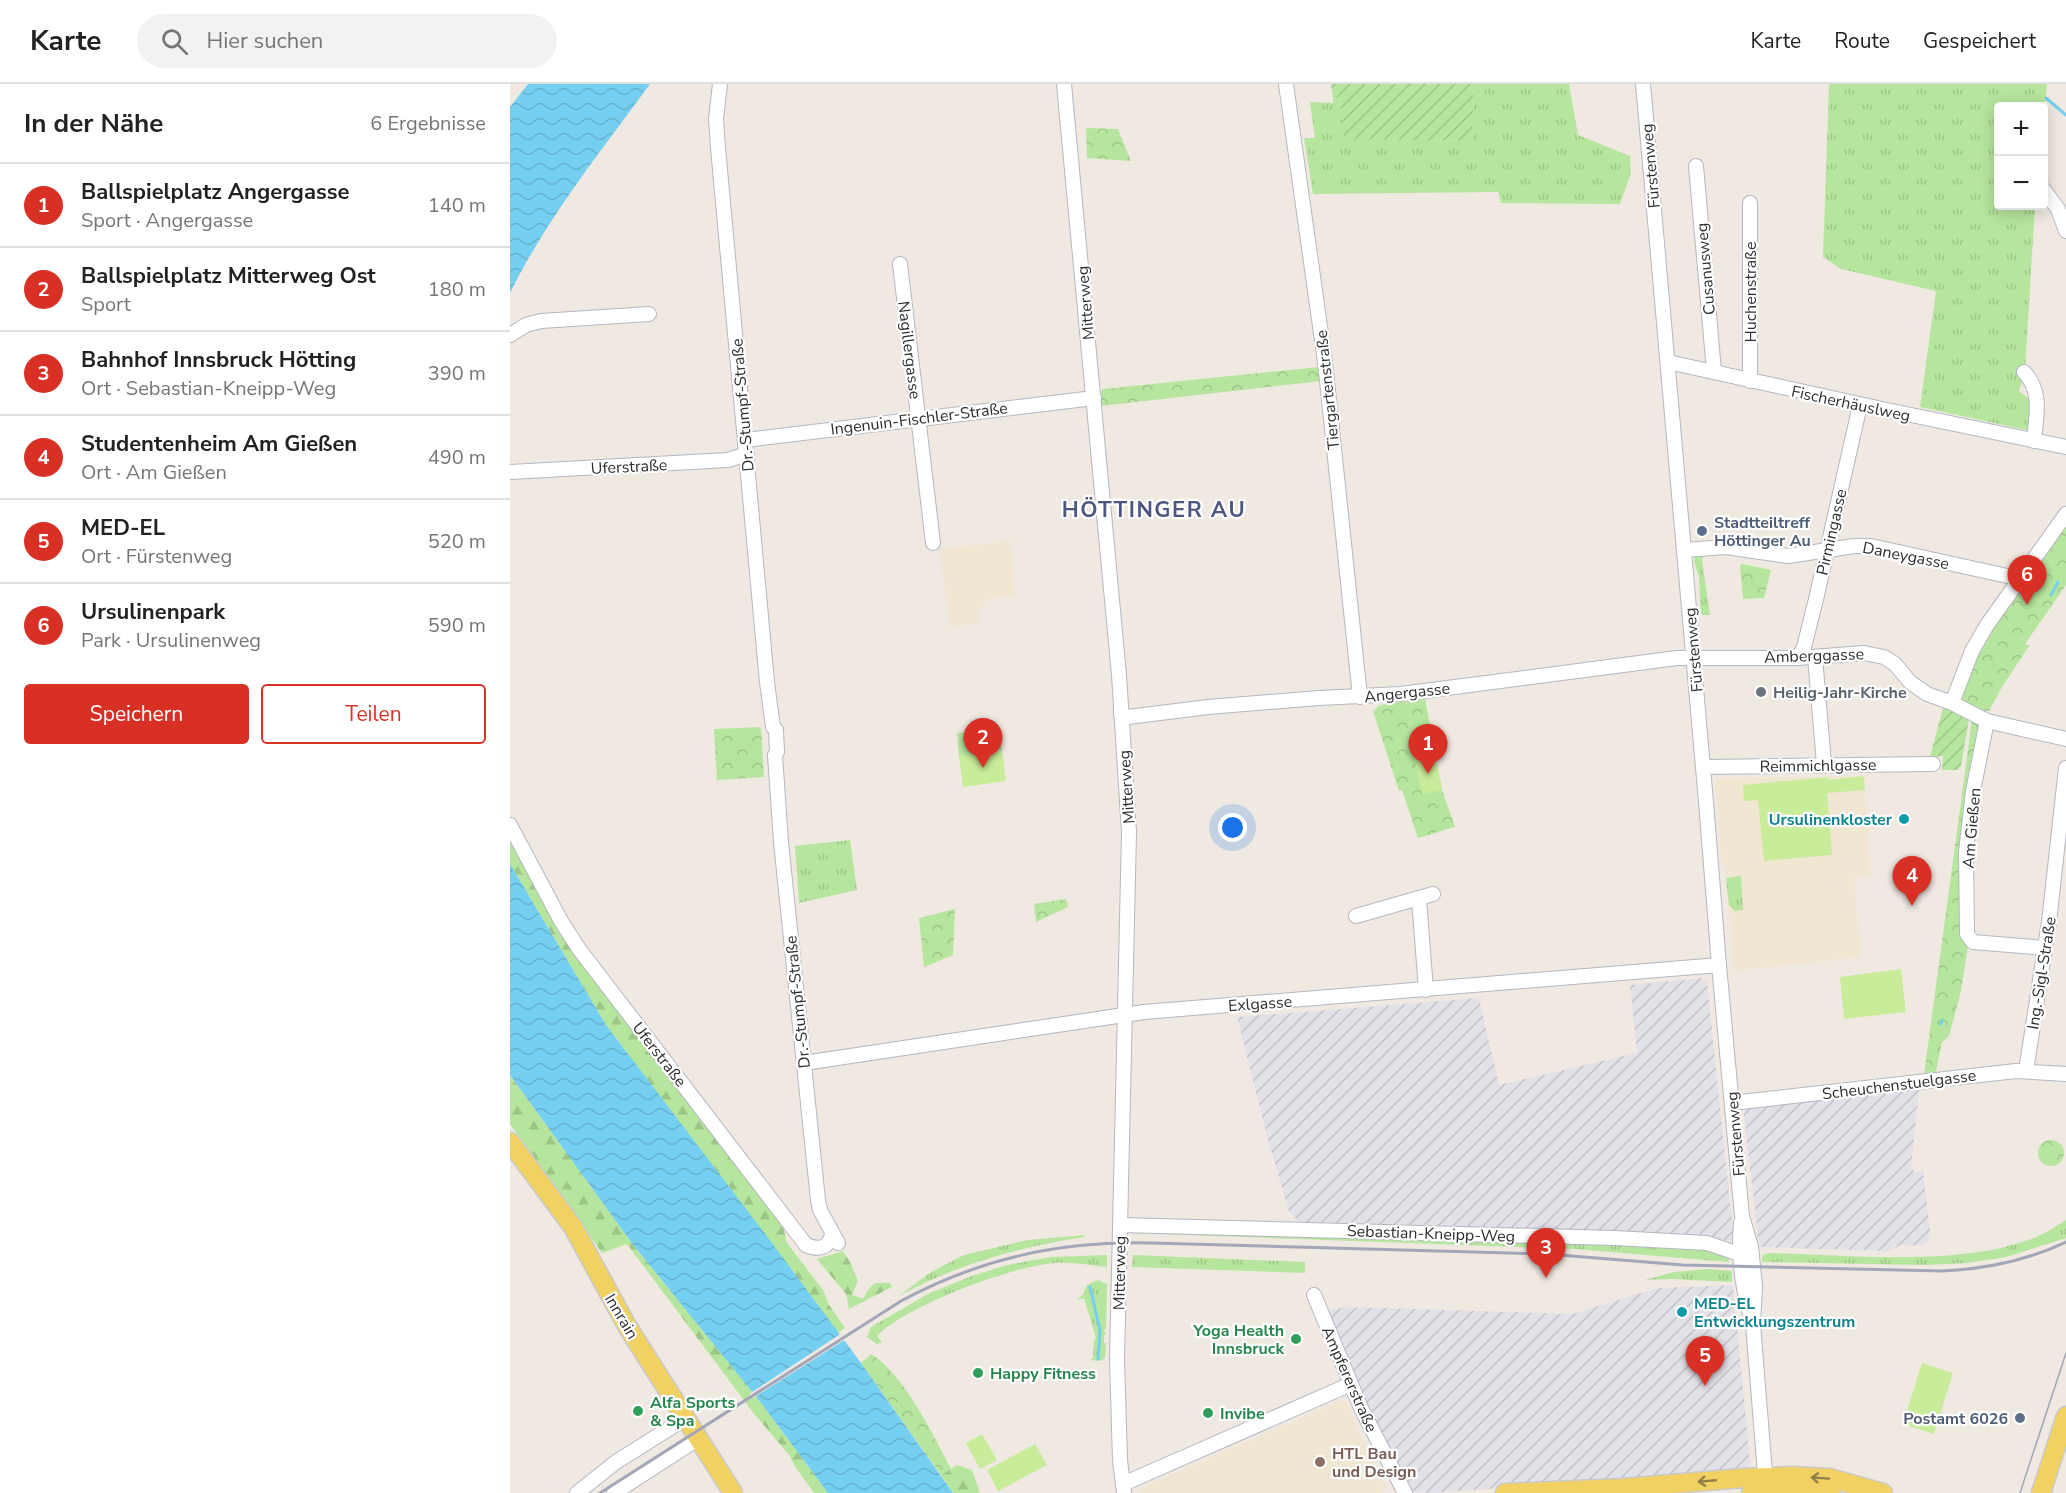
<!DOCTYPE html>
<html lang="de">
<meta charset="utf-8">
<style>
body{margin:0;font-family:"Nunito Sans",sans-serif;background:#f2f2f2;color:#222}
.controls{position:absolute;right:18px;top:18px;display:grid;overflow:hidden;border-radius:6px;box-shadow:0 3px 15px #0003}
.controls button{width:54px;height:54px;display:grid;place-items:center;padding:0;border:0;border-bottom:2px solid #e0e0e0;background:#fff;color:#222;font:30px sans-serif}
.you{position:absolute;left:723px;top:744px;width:21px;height:21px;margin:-15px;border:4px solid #fff;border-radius:50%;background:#1a73e8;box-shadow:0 0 0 9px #1a73e833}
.badge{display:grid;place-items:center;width:39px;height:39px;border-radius:50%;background:#d93025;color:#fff;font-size:20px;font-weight:700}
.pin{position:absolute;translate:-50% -50px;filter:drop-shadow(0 2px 3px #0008)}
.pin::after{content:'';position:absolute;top:32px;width:21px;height:18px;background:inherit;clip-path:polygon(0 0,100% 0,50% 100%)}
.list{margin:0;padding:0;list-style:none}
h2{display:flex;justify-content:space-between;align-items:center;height:78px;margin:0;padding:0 24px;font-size:26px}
h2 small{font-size:20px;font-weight:400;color:#767676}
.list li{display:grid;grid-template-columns:39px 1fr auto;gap:18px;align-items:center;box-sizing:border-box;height:84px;padding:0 24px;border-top:2px solid #e0e0e0}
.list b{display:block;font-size:22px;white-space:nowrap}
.list p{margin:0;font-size:20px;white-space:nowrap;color:#767676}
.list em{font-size:20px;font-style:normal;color:#767676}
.actions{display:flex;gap:12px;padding:18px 24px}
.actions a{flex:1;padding:14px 0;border:2px solid #d93025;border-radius:6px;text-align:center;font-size:21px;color:#d93025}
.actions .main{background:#d93025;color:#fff}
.icon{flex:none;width:33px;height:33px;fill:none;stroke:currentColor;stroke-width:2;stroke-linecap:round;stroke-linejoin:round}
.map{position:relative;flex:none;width:1556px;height:1409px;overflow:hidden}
header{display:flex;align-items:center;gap:36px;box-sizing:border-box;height:84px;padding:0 30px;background:#fff;border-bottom:2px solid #e0e0e0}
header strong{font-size:28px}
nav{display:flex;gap:33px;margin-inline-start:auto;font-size:21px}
.search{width:420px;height:54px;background:#f2f2f2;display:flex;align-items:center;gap:15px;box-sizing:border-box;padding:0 21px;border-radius:33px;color:#767676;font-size:22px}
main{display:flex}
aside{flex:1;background:#fff}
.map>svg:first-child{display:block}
.industrial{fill:url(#industrial-furrows)}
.education{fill:#f0e6d1}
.grass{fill:url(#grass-tufts)}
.forest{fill:url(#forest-firs)}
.park{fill:url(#park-crowns)}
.garden{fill:url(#garden-furrows)}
.pitch{fill:#c9ec9a}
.water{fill:url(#water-waves)}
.pier{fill:#efe9e1}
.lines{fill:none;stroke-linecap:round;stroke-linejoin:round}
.stream{stroke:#75cff0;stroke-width:3}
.minor-casing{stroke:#b4b7c1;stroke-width:16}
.major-casing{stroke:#c9c9c9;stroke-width:21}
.minor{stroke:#fff;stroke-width:14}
.major{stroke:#f2d163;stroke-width:18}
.tram{stroke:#a3a6b8;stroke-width:1.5}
.rail{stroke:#a3a6b8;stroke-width:3}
.oneway{stroke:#908048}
.service-dot{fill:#5c6f8a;stroke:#fff;stroke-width:2}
.worship-dot{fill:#6b7280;stroke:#fff;stroke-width:2}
.culture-dot{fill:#0f9aa8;stroke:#fff;stroke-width:2}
.leisure-dot{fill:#2e9e5b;stroke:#fff;stroke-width:2}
.education-dot{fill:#8d6e63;stroke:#fff;stroke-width:2}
.labels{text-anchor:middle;stroke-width:4.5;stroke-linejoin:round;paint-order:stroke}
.street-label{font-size:16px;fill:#2e2e2e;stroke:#fff}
.service-label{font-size:16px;font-weight:bold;fill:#4e5e75;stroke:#fff;text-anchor:start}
.worship-label{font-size:16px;font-weight:bold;fill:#5b616d;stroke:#fff;text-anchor:start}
.culture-label{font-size:16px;font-weight:bold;fill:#0d838f;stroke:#fff;text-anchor:end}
.leisure-label{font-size:16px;font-weight:bold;fill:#27864d;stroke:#fff;text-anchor:start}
.education-label{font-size:16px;font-weight:bold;fill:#785e54;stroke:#fff;text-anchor:start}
.district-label{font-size:22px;font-weight:bold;letter-spacing:1.5px;fill:#4d5680;stroke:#fff}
</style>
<header>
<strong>Karte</strong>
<div class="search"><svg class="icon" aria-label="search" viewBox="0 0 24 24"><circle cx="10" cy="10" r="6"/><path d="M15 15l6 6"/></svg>Hier suchen</div>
<nav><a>Karte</a><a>Route</a><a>Gespeichert</a></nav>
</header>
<main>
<aside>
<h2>In der Nähe<small>6 Ergebnisse</small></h2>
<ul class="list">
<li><span class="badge">1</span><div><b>Ballspielplatz Angergasse</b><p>Sport · Angergasse</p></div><em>140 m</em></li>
<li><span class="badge">2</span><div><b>Ballspielplatz Mitterweg Ost</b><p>Sport</p></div><em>180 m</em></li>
<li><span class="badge">3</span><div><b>Bahnhof Innsbruck Hötting</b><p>Ort · Sebastian-Kneipp-Weg</p></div><em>390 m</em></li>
<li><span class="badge">4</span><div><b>Studentenheim Am Gießen</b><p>Ort · Am Gießen</p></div><em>490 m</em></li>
<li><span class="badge">5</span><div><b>MED-EL</b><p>Ort · Fürstenweg</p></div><em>520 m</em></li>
<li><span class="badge">6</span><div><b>Ursulinenpark</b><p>Park · Ursulinenweg</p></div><em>590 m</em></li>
</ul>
<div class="actions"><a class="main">Speichern</a><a>Teilen</a></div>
</aside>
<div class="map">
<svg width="1556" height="1409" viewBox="0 0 1556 1409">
<defs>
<pattern id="industrial-furrows" width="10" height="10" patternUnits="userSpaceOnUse" patternTransform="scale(1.5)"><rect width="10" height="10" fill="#e3e1e8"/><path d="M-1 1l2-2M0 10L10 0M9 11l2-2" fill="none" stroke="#c3c1c7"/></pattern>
<pattern id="grass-tufts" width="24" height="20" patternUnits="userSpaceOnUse" patternTransform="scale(1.5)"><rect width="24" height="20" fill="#b6e59e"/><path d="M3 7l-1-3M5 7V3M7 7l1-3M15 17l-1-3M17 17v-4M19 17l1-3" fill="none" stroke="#9dc588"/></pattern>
<pattern id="forest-firs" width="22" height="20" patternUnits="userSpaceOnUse" patternTransform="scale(1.5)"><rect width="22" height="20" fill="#b6e59e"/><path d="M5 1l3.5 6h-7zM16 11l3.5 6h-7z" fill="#9dc588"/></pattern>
<pattern id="park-crowns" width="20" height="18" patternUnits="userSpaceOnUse" patternTransform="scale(1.5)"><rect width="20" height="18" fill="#b6e59e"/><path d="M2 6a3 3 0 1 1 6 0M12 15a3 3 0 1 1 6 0" fill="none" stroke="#9dc588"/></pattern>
<pattern id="garden-furrows" width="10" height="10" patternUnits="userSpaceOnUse" patternTransform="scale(1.5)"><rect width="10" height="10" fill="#b6e59e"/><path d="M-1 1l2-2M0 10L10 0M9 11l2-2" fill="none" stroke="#9dc588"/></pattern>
<pattern id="water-waves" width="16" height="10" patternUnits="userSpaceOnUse" patternTransform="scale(1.5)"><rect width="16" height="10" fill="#75cff0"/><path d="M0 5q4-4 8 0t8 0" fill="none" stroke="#66b2ce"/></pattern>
</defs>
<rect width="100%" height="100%" fill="#efe9e1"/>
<g class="industrial">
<path d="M1191,894L1197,899L1224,1157L796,1141L788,1137L779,1128L758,1056L727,933L969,914L989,1001L1127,969L1120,901Z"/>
<path d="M1407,1002L1409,1007L1401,1084L1405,1088L1413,1087L1420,1147L1419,1157L1414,1162L1391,1161L1378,1167L1249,1163L1233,1023Z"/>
<path d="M1223,1201L1240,1378L1238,1385L1233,1387L920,1409L901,1407L845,1304L815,1228L836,1223L1062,1230L1148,1204Z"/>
</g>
<g class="education">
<path d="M500,457L505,512L478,515L468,528L470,539L440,543L429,465Z"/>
<path d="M1354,692L1361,793L1344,794L1351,873L1224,887L1215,780L1211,776L1205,697L1212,694Z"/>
<path d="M832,1316L837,1318L852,1355L875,1401V1404L871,1409H629L635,1402Z"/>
</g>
<g class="grass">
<path d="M964,0H1059L1068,51L1120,72L1121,89L1110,120L991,119L988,108L803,110L794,54H805L800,18L823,19V13H830L834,54L962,57Z"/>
<path d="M1319,0H1537L1534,32V22H1488V122H1525L1515,286L1509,307L1524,319L1521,347L1410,323L1426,207L1331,185L1313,173Z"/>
<path d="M1185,471L1194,472L1192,476L1200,531H1191L1189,493L1184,478Z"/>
<path d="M340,756L347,806L289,819L285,762Z"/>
<path d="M1231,792L1233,826L1225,827L1219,821L1216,794Z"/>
<path d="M1556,1136V1154L1496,1173L1457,1179L1417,1181L1252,1178V1172L1258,1169C1335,1171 1443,1182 1515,1157C1530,1153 1543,1144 1556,1136Z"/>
<path d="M625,1145L1089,1158L1171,1164L1204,1165L1220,1173L1218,1178L1065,1165L625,1149Z"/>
<path d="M575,1151L574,1153C506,1164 450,1179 389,1212L421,1188L454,1171L517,1156Z"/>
<path d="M597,1171V1183C580,1181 563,1178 546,1179C504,1181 395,1222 367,1252L372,1258L367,1260L357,1253L361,1243L418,1210L459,1193L497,1181L541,1173Z"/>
<path d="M623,1171L795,1178V1189L622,1183Z"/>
<path d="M1197,1185L1222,1187V1198L1163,1195L1135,1196L1164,1188Z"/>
<path d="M588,1196L597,1200L596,1244L594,1246L596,1251H594V1259H596L595,1274L590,1277L580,1276L583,1274L584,1256L586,1254L574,1214L567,1216L573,1210L577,1201Z"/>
</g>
<g class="forest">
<path d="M0,750L10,772L241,1094L273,1142L277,1159L313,1206L319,1221L335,1244L328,1249L96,941L0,780Z"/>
<path d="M0,991L121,1158L251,1319L318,1409H304L284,1381L280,1372L245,1331L117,1160L92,1169L0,1040Z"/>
<path d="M333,1167L340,1178L348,1197L342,1211L353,1215C362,1199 362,1198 380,1199L382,1203L339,1225L336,1210L307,1175Z"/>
<path d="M447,1381L462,1386L470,1409H443L431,1391Z"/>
</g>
<g class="park">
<path d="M576,44L608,45L621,77L577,74Z"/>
<path d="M810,283L811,297L591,322L590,309L593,305Z"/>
<path d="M1556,435V501L1515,560L1519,562L1492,603L1479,627L1463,626L1445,607L1462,567Z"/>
<path d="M1232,480L1261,486L1254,514L1233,515L1230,482Z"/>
<path d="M915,615L932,706L945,743L908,754L892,706L889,707L863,627L870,621Z"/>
<path d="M1462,636L1474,641L1463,707L1459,855L1451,907L1439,952L1432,958L1424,996L1413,998Z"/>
<path d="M251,643L254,693L207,696L204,645Z"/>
<path d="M489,644L492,666L449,672L447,649Z"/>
<path d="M556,815L558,823L526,838L524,820Z"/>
<path d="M445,825L443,871L414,883L409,834Z"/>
<circle cx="1541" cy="1069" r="13"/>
<path d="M361,1270C394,1290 423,1351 441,1385L431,1391L351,1279Z"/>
</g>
<g class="garden">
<path d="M821,0H964L962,57L834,55L830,14L823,13Z"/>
<path d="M1434,620L1459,635L1451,682L1447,686H1432L1433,672L1420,673Z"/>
</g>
<g class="pitch">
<path d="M492,666L496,697L453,703L449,672Z"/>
<path d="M925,669L932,706L912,710L904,673Z"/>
<path d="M1354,692L1355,706L1317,709L1322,771L1254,777L1248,716L1234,717L1233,701L1318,693L1319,696Z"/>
<path d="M1391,885L1396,928L1334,935L1330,893Z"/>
<path d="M1412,1279L1443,1289L1424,1350L1393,1340Z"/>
<path d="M472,1350L487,1376L470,1385L456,1359Z"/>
<path d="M525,1360L537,1381L488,1407L477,1386Z"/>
</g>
<g class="water">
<path d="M18,0H140C91,67 37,134 0,209V23Z"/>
<path d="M0,780L96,941L259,1155L351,1279L443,1409H318L251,1319L121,1158L0,991Z"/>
</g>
<path class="pier" d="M332,1249L336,1255L243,1314L239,1310Z"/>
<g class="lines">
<g class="stream">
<path d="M1536,14L1556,31"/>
<path d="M1541,511L1548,498"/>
<path d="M1431,940L1432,936"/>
<path d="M580,1203L590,1246L588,1275"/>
</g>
<g class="minor-casing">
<g id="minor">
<path d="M210,0L206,35L208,64L257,598L263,643L266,646L267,668L265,671L271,758L308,1116L310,1126L328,1159"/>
<path d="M554,0L609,591L619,748L607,1275L610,1376L614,1409"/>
<path d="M776,0L815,278L850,613"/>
<path d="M1133,0L1196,718L1209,881L1232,1132L1241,1163L1245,1202L1243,1240L1256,1402"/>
<path d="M1186,82L1204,287"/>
<path d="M1534,106L1548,125L1556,147"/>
<path d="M1240,119V297"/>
<path d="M390,180L423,459"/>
<path d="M0,251L16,241L31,237L139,230"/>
<path d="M1158,278L1372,325L1556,363"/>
<path d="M1514,288C1533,308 1526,332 1524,357"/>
<path d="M235,356L584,314"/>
<path d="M0,388L218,376L237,370"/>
<path d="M1174,466L1216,463L1278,472L1344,462H1361L1511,495"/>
<path d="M1305,573L1314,680"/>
<path d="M1288,574L1294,563L1307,511L1350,321"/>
<path d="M1442,619L1462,567L1477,541L1556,430"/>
<path d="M611,630L618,633L698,623L809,614L891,610L1167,574H1288L1354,569L1374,573L1385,580L1400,598L1417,610L1442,619L1477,637"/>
<path d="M1193,683L1423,680"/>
<path d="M0,741L51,837L69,865L296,1161C308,1166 318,1165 322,1151"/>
<path d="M909,815L916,906"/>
<path d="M846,832L923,810"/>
<path d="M1535,864L1463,858L1457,850L1456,768L1463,707L1477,637L1556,655"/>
<path d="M294,979L634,928L1209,881"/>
<path d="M1516,987L1539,838L1556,684"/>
<path d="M1222,1019L1506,987L1556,990"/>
<path d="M1231,1139C1228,1171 1231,1198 1240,1229"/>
<path d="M610,1141L1105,1154L1197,1159L1229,1170"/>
<path d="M804,1211L851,1324L895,1409"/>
<path d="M613,1400L841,1300"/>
<path d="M67,1409L106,1378L176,1334"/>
<path d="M104,1409L189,1354"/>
</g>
</g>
<g class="major-casing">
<g id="major">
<path d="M0,1058L63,1143L117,1242L223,1409"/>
<path d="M995,1409L1112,1404L1233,1394L1281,1392L1320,1394L1373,1409"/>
<path d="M1241,1409L1303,1407L1321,1409"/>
<path d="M1531,1409L1556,1332"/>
</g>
</g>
<use href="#minor" class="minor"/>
<use href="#major" class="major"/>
<path class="tram" d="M1510,1409L1556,1269"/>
<path class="rail" d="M90,1409L391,1217C471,1174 550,1157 641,1159L1037,1170L1173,1181L1432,1187C1476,1185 1516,1177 1556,1158"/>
</g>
<defs><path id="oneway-shaft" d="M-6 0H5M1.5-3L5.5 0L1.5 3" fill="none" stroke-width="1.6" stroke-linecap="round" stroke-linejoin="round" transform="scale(1.5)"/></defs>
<g class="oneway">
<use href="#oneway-shaft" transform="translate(1310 1394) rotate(-176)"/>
<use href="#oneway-shaft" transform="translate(1197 1397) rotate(175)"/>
</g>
<g class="service-dot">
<circle cx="1192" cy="447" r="6"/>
<circle cx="1510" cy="1334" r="6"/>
</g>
<circle class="worship-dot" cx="1251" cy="608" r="6"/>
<g class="culture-dot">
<circle cx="1394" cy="735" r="6"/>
<circle cx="1172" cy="1228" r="6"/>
</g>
<g class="leisure-dot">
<circle cx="786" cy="1255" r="6"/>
<circle cx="468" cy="1289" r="6"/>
<circle cx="128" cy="1327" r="6"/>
<circle cx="698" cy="1329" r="6"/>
</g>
<circle class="education-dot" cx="810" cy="1378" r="6"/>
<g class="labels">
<g class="street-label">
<text transform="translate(1140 82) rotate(-95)" y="6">Fürstenweg</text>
<text transform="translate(1195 185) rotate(-95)" y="6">Cusanusweg</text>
<text transform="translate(1240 208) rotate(-90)" y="6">Huchenstraße</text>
<text transform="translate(575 219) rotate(-95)" y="6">Mitterweg</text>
<text transform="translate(400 266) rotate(83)" y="6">Nagillergasse</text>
<text transform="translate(817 306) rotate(-96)" y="6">Tiergartenstraße</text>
<text transform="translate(1341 319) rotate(12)" y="6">Fischerhäuslweg</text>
<text transform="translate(232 321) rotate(-95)" y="6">Dr.-Stumpf-Straße</text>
<text transform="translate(409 334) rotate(-7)" y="6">Ingenuin-Fischler-Straße</text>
<text transform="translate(119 382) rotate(-3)" y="6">Uferstraße</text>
<text transform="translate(1321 448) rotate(-77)" y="6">Pirmingasse</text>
<text transform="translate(1396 471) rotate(11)" y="6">Daneygasse</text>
<text transform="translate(1183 566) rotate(-95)" y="6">Fürstenweg</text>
<text transform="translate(1304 571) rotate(-2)" y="6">Amberggasse</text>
<text transform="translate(897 608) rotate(-6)" y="6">Angergasse</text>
<text transform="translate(1308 681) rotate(-1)" y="6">Reimmichlgasse</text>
<text transform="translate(616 703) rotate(-94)" y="6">Mitterweg</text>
<text transform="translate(1461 744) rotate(-85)" y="6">Am Gießen</text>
<text transform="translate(1531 889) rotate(-81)" y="6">Ing.-Sigl-Straße</text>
<text transform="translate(287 918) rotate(-96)" y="6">Dr.-Stumpf-Straße</text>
<text transform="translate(750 919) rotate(-4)" y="6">Exlgasse</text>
<text transform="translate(150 970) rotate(52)" y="6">Uferstraße</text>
<text transform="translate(1389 1000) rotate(-7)" y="6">Scheuchenstuelgasse</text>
<text transform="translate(1225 1050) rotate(-95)" y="6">Fürstenweg</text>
<text transform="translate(921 1149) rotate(2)" y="6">Sebastian-Kneipp-Weg</text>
<text transform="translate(609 1189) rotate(-89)" y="6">Mitterweg</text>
<text transform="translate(112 1232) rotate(59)" y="6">Innrain</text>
<text transform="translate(840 1295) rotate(66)" y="6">Ampfererstraße</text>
</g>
<g class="service-label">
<text x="1204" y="444">Stadtteiltreff<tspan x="1204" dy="18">Höttinger Au</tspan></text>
<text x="1498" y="1340" text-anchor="end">Postamt 6026</text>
</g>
<g class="worship-label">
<text x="1263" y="614">Heilig-Jahr-Kirche</text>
</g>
<g class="culture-label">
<text x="1382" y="741">Ursulinenkloster</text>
<text x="1184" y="1225" text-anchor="start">MED-EL<tspan x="1184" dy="18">Entwicklungszentrum</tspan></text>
</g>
<g class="leisure-label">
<text x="774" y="1252" text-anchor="end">Yoga Health<tspan x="774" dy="18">Innsbruck</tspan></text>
<text x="480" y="1295">Happy Fitness</text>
<text x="140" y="1324">Alfa Sports<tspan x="140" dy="18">&amp; Spa</tspan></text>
<text x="710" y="1335">Invibe</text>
</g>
<g class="education-label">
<text x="822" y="1375">HTL Bau<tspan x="822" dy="18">und Design</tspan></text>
</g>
<g class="district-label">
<text x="644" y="433">HÖTTINGER AU</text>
</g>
</g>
</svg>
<div class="controls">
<button>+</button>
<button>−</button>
</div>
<div class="you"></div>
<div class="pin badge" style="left:918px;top:690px">1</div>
<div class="pin badge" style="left:473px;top:684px">2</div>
<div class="pin badge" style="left:1036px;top:1194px">3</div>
<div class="pin badge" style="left:1402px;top:822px">4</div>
<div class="pin badge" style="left:1195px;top:1302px">5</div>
<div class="pin badge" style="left:1517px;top:521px">6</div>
</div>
</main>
